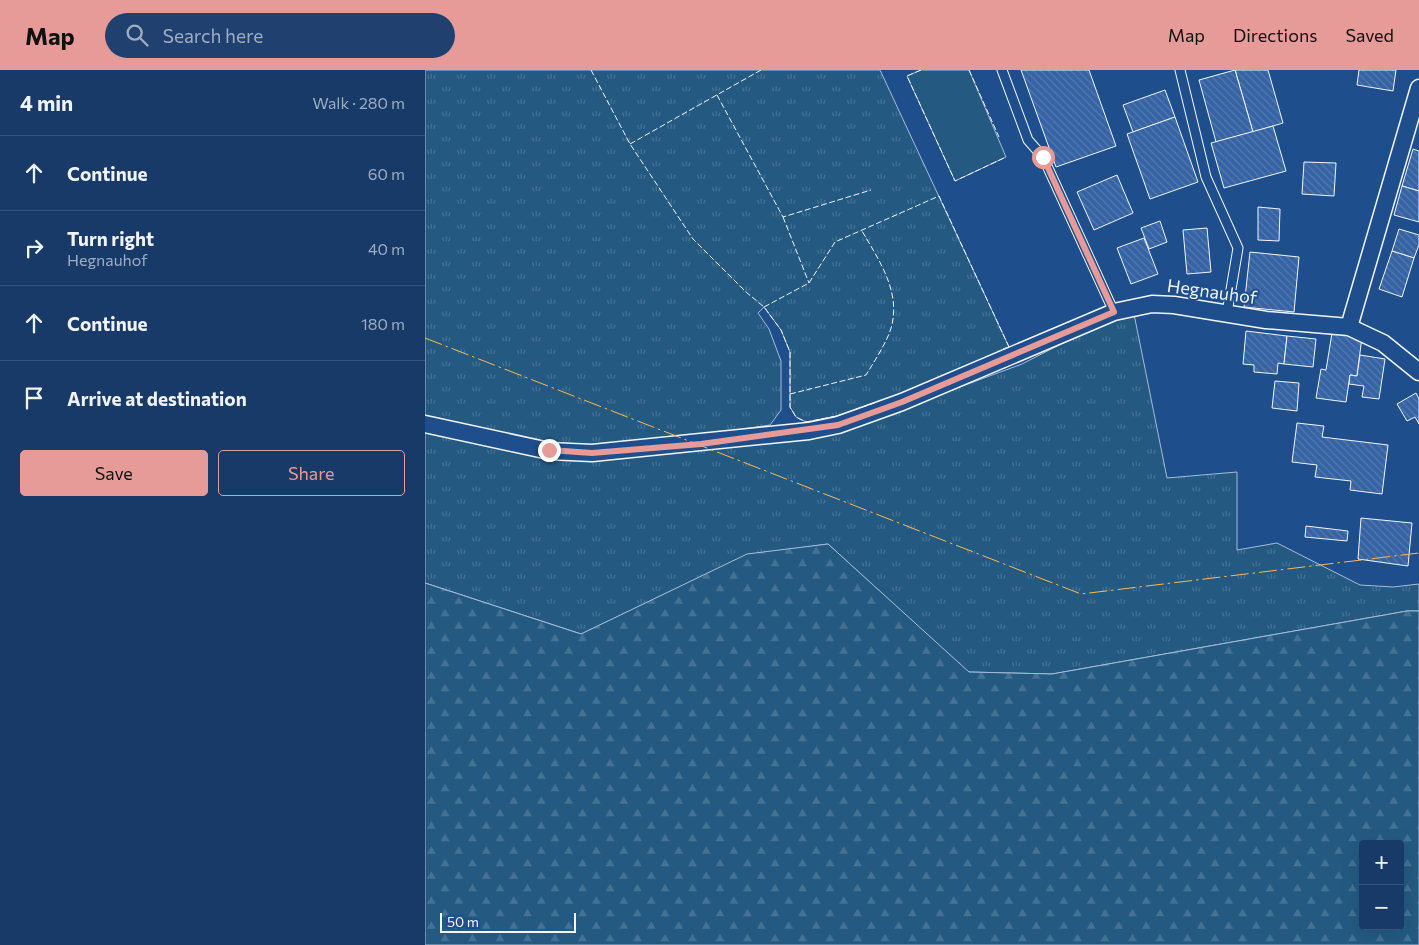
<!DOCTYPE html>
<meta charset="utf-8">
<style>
body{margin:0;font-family:Commissioner,sans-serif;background:#20416f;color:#f1f3f6}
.controls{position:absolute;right:15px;bottom:15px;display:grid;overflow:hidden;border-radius:5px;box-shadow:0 5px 20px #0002}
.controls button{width:45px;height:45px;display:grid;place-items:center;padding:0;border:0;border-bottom:1px solid #36547d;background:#173a69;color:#f1f3f6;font:25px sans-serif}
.scale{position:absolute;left:15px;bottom:12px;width:136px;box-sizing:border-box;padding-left:5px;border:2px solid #f2f6ff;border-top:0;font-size:14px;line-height:18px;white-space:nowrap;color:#f2f6ff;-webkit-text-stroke:4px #1f4e8c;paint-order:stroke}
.stop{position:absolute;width:15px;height:15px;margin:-11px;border:4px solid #e69b98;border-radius:50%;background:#fff}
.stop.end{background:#e69b98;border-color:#fff;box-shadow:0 1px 5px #0008}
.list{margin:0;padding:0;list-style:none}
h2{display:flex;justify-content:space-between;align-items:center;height:65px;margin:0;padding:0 20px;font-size:21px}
h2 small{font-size:16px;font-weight:400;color:#9eadc0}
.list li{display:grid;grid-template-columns:32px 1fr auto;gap:15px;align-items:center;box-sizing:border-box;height:75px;padding:0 20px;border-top:1px solid #36547d}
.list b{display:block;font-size:19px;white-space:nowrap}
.list p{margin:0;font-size:16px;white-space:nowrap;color:#9eadc0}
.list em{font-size:16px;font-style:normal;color:#9eadc0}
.actions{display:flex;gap:10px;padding:15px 20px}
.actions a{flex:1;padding:11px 0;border:1px solid #e69b98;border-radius:5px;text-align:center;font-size:18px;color:#e69b98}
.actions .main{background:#e69b98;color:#111}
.icon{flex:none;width:28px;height:28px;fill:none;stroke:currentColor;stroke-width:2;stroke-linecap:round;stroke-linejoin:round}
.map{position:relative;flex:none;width:994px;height:875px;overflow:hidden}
header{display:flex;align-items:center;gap:30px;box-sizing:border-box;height:70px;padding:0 25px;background:#e69b98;color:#111}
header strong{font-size:24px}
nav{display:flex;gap:28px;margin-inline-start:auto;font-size:18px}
.search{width:350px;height:45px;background:#20416f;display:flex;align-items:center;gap:12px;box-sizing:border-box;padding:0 18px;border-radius:28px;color:#9eadc0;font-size:19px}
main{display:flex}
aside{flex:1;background:#173a69}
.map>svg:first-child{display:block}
.grass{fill:url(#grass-tufts);stroke:#a8bbd7}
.forest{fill:url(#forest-firs);stroke:#a8bbd7;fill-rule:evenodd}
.park{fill:#245a82;stroke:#a8bbd7}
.building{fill:url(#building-back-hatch);stroke:#f2f6ff}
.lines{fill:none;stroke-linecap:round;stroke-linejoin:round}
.service-casing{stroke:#f2f6ff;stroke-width:11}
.minor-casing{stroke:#f2f6ff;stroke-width:19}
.service{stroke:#1f4e8c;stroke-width:9}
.minor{stroke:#1f4e8c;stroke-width:16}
.fence{stroke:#f2f6ff;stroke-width:1;stroke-dasharray:6 2.5;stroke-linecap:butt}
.power{stroke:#ffb74d;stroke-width:1;stroke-dasharray:18 4 2.5 4;stroke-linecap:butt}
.route{stroke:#e69b98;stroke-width:6}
.labels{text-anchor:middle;stroke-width:4;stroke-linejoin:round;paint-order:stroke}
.street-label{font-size:18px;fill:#f2f6ff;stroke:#1f4e8c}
</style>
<header>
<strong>Map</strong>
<div class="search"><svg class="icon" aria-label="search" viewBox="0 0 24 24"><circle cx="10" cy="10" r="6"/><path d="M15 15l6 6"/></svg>Search here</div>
<nav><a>Map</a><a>Directions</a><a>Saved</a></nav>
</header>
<main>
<aside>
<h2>4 min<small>Walk · 280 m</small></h2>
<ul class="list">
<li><svg class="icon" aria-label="ahead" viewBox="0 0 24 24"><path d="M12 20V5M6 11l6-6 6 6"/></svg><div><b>Continue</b></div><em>60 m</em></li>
<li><svg class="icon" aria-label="right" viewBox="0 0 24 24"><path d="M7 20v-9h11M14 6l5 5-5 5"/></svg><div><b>Turn right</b><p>Hegnauhof</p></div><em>40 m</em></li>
<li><svg class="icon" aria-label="ahead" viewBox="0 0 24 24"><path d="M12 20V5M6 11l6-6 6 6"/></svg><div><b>Continue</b></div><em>180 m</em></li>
<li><svg class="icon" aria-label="arrive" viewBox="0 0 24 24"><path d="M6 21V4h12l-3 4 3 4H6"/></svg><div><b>Arrive at destination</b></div></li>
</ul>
<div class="actions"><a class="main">Save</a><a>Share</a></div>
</aside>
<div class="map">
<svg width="994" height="875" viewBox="0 0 994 875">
<defs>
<pattern id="grass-tufts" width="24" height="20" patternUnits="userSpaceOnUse" patternTransform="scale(1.25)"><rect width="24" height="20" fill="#245a82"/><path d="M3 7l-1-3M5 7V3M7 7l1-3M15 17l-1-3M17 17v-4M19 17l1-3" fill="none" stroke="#447295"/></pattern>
<pattern id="forest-firs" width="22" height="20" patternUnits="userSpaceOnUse" patternTransform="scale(1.25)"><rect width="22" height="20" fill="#245a82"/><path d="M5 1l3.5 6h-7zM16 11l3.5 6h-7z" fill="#447295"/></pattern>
<pattern id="building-back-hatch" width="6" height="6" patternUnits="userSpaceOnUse" patternTransform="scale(1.25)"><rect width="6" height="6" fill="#3563a3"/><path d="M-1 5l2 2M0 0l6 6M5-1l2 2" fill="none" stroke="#537ab1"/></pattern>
</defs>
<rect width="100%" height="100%" fill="#1f4e8c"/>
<g class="grass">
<path d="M0,0H455L584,277L489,319L412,346L381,352L371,347L365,337V282L356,260L339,237L333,243L344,259L356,291V340L345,355C287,363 227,376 168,376C112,375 55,358 0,346Z"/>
<path d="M709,244L742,408L812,402V480L852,473L935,515L968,517L994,514V541H982L627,604L543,602L403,474L322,485L156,564L0,513V360L122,387L413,362L597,294L677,253Z"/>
</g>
<path class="forest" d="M403,474L544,602L627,604L982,541H994V875H0V513L156,564L322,484ZM938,774H975V856H938Z"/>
<path class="park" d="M496,0H544L581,87L530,111L482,6Z"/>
<g class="building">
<path d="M596,0H664L691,76L631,97Z"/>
<path d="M810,0H843L858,53L828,62Z"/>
<path d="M810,0L828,62L791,72L774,10Z"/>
<path d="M934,0H971L968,21L932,15Z"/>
<path d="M740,20L750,47L708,62L698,35Z"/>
<path d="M750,47L773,112L725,129L702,64Z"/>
<path d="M848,56L861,101L799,118L786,73Z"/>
<path d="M988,79L994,81V121L977,116Z"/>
<path d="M879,92L911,93L909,126L877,124Z"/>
<path d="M692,105L708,143L669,160L652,122Z"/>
<path d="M977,116L994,121V152L969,145Z"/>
<path d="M833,137L855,139L854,171L833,170Z"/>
<path d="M735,151L742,172L724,179L716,158Z"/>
<path d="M782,158L786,202L762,204L758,160Z"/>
<path d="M974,159L994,165V175L989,188L967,181Z"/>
<path d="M719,168L733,204L706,214L692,178Z"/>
<path d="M967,181L989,188L977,227L954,219Z"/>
<path d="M825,182L874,187L869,242L819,237Z"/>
<path d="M821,261L862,266L859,294L853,293L852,304L829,302V295L818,294Z"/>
<path d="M907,263L937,267L932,306L925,305L921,332L891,328L896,299L901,300Z"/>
<path d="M862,266L891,269L888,297L859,294Z"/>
<path d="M935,285L960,289L954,329L937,327L939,316L924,314L925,305L932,306Z"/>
<path d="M850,311L874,313L872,341L847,338Z"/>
<path d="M991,323L994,329V354L990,347L982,351L972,334Z"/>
<path d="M872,353L899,356L897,367L963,375L957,424L925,420L926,411L890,407L892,395L867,392Z"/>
<path d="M936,448L987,453L983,496L933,489Z"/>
<path d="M881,456L923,461L922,471L880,467Z"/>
</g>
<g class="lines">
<g class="service-casing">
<g id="service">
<path d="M577,0L603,70L618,87L689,242"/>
<path d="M755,0L781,107L813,178L802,243"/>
</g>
</g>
<g class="minor-casing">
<g id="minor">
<path d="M924,257L994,18"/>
<path d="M0,354L124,381L167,383L384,361L413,355L477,332L689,242L727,234L749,235L841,250L924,257L958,273L994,302"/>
</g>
</g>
<use href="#service" class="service"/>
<use href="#minor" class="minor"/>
<g class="fence">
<path d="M166,0L205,74L268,169L321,222L339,237L356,260L365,282V337L371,347L381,352L412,346L452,332"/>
<path d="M496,0L482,6L530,111L581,87"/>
<path d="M544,0L574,67"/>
<path d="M292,25L358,147L446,120"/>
<path d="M205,74L336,0"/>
<path d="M358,147L384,213"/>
<path d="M339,237L384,213L410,172L514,126L584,277L578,279"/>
<path d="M365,324L441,305C449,292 458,278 464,264C479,226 455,192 437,161"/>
</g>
<path class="power" d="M0,268L656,524L994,483"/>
</g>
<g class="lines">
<path class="route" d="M124,380L167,383L276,374L413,355L477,332L689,242L618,87"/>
</g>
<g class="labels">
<g class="street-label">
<text transform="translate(787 222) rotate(8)" y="6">Hegnauhof</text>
</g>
</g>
</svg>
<div class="controls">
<button>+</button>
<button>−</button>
</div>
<div class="scale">50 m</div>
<div class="stop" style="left:618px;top:87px"></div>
<div class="stop end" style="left:124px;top:380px"></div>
</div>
</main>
